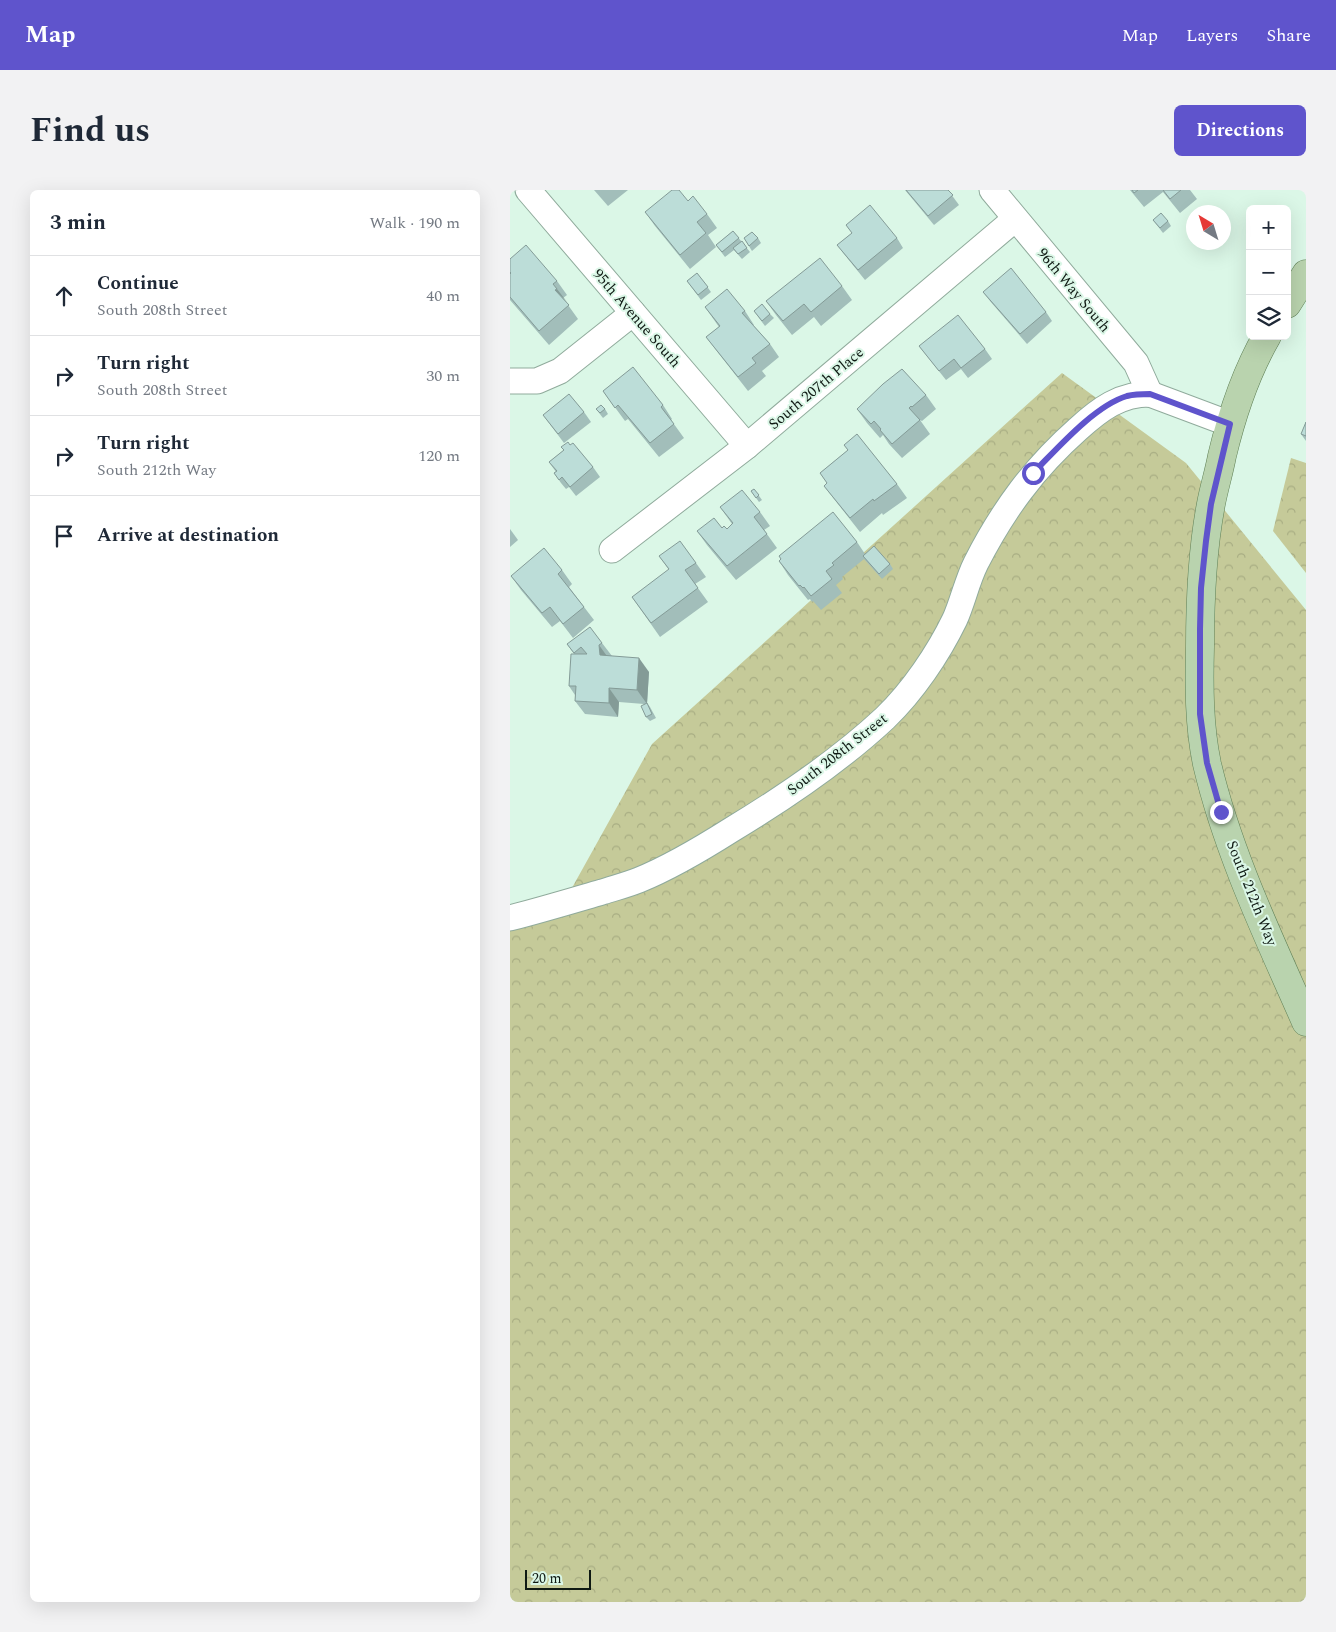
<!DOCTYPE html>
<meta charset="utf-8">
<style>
body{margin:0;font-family:Spectral,serif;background:#f2f2f3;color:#1f2937}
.controls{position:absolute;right:15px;top:15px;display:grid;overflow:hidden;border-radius:8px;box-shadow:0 5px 20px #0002}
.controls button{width:45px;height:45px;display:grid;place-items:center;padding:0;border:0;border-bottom:1px solid #e0e1e3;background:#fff;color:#1f2937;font:25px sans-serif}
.compass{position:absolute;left:676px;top:15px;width:45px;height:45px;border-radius:50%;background:#fff;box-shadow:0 5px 20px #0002;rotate:322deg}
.scale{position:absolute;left:15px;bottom:12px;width:66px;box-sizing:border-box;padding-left:5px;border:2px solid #0f1913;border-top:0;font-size:14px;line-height:18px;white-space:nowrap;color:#0f1913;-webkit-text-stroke:4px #dbf7e7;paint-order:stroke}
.stop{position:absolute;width:15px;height:15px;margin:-11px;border:4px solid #5f54cc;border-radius:50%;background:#fff}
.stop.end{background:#5f54cc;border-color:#fff;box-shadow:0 1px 5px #0008}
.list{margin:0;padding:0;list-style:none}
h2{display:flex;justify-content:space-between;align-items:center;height:65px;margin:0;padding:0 20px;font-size:21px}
h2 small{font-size:16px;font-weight:400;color:#747a83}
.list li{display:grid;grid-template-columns:32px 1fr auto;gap:15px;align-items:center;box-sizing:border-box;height:80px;padding:0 20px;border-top:1px solid #e0e1e3}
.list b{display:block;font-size:19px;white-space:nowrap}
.list p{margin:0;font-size:16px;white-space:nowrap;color:#747a83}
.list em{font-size:16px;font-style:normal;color:#747a83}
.icon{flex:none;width:28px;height:28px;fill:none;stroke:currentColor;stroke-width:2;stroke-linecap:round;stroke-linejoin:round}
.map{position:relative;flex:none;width:796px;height:1412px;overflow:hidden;border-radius:8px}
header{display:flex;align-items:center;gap:30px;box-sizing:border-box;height:70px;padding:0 25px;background:#5f54cc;color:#fff}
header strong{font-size:24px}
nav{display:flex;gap:28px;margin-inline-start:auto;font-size:18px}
.intro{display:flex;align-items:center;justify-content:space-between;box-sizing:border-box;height:120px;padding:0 30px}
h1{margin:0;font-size:35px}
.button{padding:12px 22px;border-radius:8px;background:#5f54cc;color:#fff;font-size:18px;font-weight:700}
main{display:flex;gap:30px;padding:0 30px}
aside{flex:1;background:#fff;border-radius:8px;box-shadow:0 5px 20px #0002}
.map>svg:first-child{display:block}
.forest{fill:url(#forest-crowns)}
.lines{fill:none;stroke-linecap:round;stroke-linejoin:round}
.minor-casing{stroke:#90ab9c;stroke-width:27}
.major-casing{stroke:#5f7f55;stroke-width:29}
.minor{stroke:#fff;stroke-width:25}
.major{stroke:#b9d3ae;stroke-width:28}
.wall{fill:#a2beba}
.shaded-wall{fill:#849b97}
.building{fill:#bcddd8;stroke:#849b97}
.route{stroke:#5f54cc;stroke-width:6}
.labels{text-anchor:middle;stroke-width:4;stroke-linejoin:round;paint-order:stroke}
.street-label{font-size:15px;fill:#0f1913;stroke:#dbf7e7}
</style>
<header>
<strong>Map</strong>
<nav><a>Map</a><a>Layers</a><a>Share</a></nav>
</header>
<div class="intro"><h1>Find us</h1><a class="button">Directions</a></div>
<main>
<aside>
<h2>3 min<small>Walk · 190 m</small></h2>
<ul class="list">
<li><svg class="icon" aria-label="ahead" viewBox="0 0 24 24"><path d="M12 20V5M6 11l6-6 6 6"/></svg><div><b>Continue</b><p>South 208th Street</p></div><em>40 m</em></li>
<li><svg class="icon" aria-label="right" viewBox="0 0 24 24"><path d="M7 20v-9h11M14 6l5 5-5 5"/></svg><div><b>Turn right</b><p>South 208th Street</p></div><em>30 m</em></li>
<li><svg class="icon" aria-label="right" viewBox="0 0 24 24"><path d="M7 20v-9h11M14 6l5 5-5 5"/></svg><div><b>Turn right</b><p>South 212th Way</p></div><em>120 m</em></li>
<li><svg class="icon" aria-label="arrive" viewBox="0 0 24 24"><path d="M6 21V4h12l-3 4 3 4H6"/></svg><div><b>Arrive at destination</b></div></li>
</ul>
</aside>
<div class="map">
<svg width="796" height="1412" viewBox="0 0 796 1412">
<defs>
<pattern id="forest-crowns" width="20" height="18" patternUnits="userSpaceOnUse" patternTransform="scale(1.25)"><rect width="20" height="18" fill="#c5ca99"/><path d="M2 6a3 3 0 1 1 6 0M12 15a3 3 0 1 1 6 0" fill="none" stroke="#a8ad83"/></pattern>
</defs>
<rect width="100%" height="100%" fill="#dbf7e7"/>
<g class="forest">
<path d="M552,183L676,273L796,420V1412H0V732L53,714L142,554Z"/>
<path d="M781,268L796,273V383L763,341Z"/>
</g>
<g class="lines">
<g class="minor-casing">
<g id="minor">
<path d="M18,0L237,256"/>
<path d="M482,0L626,173L640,204"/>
<path d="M0,191H27L50,181L123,123"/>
<path d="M102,360L237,256L505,29"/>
<path d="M0,728C31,720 61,711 92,702C104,698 117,695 129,690C161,677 191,659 221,640C274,608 329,571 375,528C403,501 428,464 445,429C453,411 457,391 466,373C493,320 524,278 568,239C590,219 610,204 640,204L720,234"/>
</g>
</g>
<g class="major-casing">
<g id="major">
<path d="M777,114L796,84"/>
<path d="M757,146C735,184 722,224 712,266C709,282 704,298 701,314C692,361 690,409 690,457C689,496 689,536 697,574C718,663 759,748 796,832"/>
</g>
</g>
<use href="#minor" class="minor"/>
<use href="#major" class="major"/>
</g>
<g class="wall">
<path d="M84,0H118L98,16Z"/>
<path d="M395,0H438L449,15L424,35Z"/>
<path d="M620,0H680L687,9L670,23L653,2L634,17Z"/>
<path d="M178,11L197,24L207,38L198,45L206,57L180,79L145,36L135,22Z"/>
<path d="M643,30L658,31L661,36L653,43Z"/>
<path d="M336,35L387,48L393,58L355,90L334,64L327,55L342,43Z"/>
<path d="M223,41L240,62L232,69L224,60L215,67L206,55Z"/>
<path d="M234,48H248L251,53L242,61Z"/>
<path d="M0,69L47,91L57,105L53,108L68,129L39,155L0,110Z"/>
<path d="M187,83L201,102L191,110L177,91Z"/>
<path d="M332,96L342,110L311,136L304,127L282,145L266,125L256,111Z"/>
<path d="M473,102L536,122L542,131L517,154L480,111Z"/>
<path d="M195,117L235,121L244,135H243L260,154L269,167L252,181L256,186L238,201L206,160L196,147L209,137Z"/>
<path d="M244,121L260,124L264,128L255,136Z"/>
<path d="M409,156L475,159L482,169L458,188L451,179L436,190Z"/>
<path d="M93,201L153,215L162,229L161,230L174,248L149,267L118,229L115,231Z"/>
<path d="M416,205L426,219L412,231L410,230L420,244L392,268L379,254L373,245L370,248L357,233L347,219Z"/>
<path d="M86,219H95L98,224L93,228Z"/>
<path d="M74,222L81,232L54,253L33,225Z"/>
<path d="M796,232V251L791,244Z"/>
<path d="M60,255L83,277L90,287L66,306L59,297L56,299L51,293L44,283L46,282L39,272Z"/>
<path d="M334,255L387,294L397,308L373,325L372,323L350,342L324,309L314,296L317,293L310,283L338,260Z"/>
<path d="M244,299L252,310L249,312L241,301Z"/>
<path d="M210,317L250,322L260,336L254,340L267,358L226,390L197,355L187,341L212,338L217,339L222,334Z"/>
<path d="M0,339L8,350L0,357Z"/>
<path d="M347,352L355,364L380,374L383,379L372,389L354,369L332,387L333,389L326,395L332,403L311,420L303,411L302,412L300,409L298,410L278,385L269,371L271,369L269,366Z"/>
<path d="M149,366L186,373L196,387L185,394L198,412L150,447L122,407L159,380Z"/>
<path d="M52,380L62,394L59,397L74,417L84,430L63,448L50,431L42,437L11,400L1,386Z"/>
<path d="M92,453L102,466L139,482L137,513L140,517L146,528L140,531L136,527L134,514L109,512L108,527L75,524L65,511V505L59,496L64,464L57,454Z"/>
</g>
<g class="shaded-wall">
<path d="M47,99L57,112L45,100Z"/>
<path d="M89,455L99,469L90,465Z"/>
<path d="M129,468L139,482L137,514L127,500Z"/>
<path d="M99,498L109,512L108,527L99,513Z"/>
</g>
<g class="building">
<path d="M162,0H169L178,11L183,6L197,24L187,32L196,43L170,65L135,22Z"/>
<path d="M396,0H438L443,5L418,26Z"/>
<path d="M622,0H628L624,3Z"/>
<path d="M653,0H671L660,9Z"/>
<path d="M360,15L387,48L348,80L327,55L342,43L336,35Z"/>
<path d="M651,23L658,31L650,38L643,30Z"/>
<path d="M223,41L229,48L212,62L206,55Z"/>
<path d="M242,42L248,48L239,56L234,48Z"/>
<path d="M232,51L237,58L228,64L223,58Z"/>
<path d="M16,55L47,91L43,94L47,99L45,100L59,115L29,141L0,107V84L1,83L0,82V69Z"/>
<path d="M310,68L332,96L301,122L294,114L273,131L256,111Z"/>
<path d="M501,78L536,122L510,144L473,102Z"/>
<path d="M187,83L198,97L188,105L177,91Z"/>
<path d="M217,99L235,121L232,123L260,154L242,168L246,173L228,187L196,147L210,136L195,117Z"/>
<path d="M252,114L260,124L252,131L244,121Z"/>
<path d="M448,125L475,159L451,178L444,169L429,181L409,156Z"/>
<path d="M123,177L153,215L151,217L164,234L140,253L108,215L105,218L93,201Z"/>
<path d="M392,179L416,205L402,217L401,216L399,218L410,230L382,254L370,240L371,239L364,231L361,234L347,219L373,194Z"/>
<path d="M59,204L74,222L48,244L33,225Z"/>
<path d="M91,215L95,219L90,223L86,219Z"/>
<path d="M796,232V246L791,244Z"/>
<path d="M347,244L387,294L364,311L363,309L340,328L314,296L317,293L310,283L338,260L334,255Z"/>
<path d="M58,252L60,255L63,253L83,277L60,297L52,287L49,290L44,283L47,281L39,272L54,260L51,257Z"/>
<path d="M244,299L249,305L246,308L241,301Z"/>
<path d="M232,300L250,322L244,327L257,344L217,376L187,341L204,328L212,338L214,336L217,339L223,333L210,317Z"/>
<path d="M323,322L347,352L322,373L324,375L316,381L322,389L301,406L294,397L293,398L290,395L289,396L269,371L271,369L269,366Z"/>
<path d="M170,351L186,373L175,380L188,398L141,433L122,407L159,379L149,366Z"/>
<path d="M364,356L380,374L369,384L353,366Z"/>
<path d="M34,358L52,380L48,384L74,417L53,434L40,417L32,423L1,386Z"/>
<path d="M80,437L92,453L89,455L90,465L129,468L127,500L99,498V513L65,511L66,496H59L61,464H77L71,457L64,463L57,454Z"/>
<path d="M137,513L142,524L136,527L131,516Z"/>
</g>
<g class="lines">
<path class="route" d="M523,283C547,259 584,216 617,206C625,204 632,204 640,204L720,234L701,314L696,351L691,398L690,439V524L697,573L711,622"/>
</g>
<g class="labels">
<g class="street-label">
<text transform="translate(564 100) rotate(50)" y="5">96th Way South</text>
<text transform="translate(127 128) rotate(49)" y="5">95th Avenue South</text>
<text transform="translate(306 198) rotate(-40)" y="5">South 207th Place</text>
<text transform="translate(327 564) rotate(-38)" y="5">South 208th Street</text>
<text transform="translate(742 703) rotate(68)" y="5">South 212th Way</text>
</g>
</g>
</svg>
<div class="controls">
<button>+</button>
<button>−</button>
<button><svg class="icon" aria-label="layers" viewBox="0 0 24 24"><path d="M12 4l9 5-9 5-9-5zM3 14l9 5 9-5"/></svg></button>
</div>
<svg class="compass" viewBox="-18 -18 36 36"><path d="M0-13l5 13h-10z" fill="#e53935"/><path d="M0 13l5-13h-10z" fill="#747a83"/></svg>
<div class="scale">20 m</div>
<div class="stop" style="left:523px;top:283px"></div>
<div class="stop end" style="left:711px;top:622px"></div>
</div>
</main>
